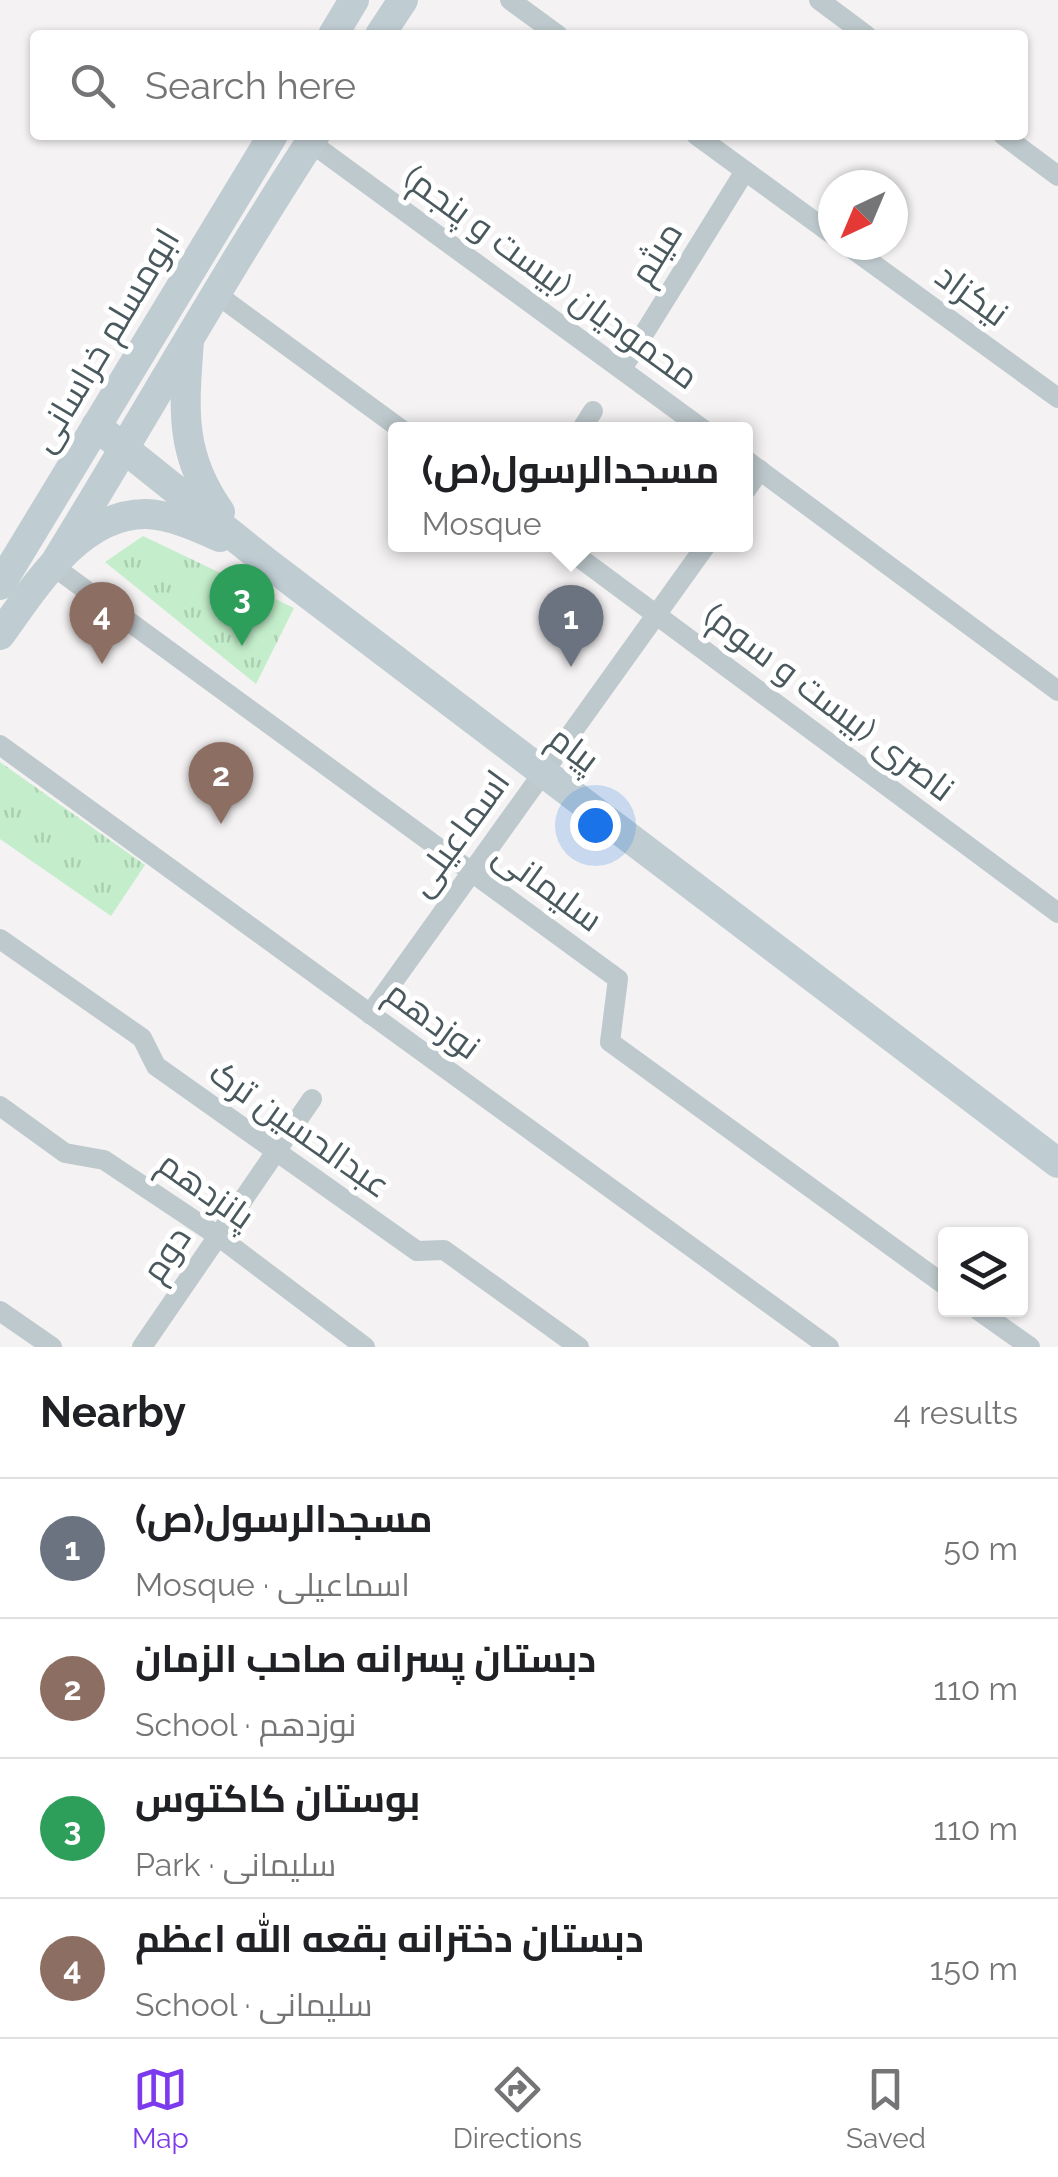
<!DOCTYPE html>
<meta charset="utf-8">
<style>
body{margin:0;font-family:Raleway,Cairo,sans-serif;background:#f2f2f2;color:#202124}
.controls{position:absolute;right:30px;bottom:30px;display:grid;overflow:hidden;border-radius:10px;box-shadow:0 2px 8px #0004}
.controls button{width:90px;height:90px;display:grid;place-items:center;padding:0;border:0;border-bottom:2px solid #e0e0e0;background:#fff;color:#202124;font:50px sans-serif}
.compass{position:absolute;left:818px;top:170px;width:90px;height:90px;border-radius:50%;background:#fff;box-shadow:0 2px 8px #0004;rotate:224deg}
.you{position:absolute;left:595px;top:825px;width:35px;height:35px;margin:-25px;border:8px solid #fff;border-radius:50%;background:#1a73e8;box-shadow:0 0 0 15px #1a73e833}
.badge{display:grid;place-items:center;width:65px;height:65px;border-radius:50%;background:#7c3aed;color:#fff;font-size:32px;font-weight:700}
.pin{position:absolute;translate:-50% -82px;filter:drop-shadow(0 2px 5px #0008)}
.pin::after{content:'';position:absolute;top:52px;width:35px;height:30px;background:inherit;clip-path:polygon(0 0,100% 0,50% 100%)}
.popup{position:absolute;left:388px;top:422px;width:365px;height:130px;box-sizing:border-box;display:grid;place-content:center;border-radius:10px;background:#fff;filter:drop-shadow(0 2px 8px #0005);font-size:32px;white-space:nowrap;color:#757577}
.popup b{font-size:38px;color:#202124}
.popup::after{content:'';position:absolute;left:50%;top:100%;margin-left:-20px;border:20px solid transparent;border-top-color:#fff}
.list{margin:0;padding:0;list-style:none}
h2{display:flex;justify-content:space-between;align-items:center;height:130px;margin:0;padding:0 40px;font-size:42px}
h2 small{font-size:32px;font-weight:400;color:#757577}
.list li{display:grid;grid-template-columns:65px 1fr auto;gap:30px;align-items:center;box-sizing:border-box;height:140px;padding:0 40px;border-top:2px solid #e0e0e0}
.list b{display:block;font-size:38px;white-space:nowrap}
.list p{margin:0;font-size:32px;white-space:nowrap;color:#757577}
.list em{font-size:32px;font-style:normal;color:#757577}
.icon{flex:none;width:55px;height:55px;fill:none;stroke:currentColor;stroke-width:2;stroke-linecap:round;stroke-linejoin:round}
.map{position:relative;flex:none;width:1058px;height:1347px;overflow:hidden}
.search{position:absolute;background:#fff;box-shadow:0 2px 8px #0004;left:30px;right:30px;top:30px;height:110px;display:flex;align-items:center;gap:25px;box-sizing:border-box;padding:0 35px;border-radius:10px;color:#757577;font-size:38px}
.sheet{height:690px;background:#fff}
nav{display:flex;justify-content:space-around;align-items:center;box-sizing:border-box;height:140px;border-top:2px solid #e0e0e0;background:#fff;font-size:28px;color:#757577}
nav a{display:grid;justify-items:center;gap:5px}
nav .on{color:#7c3aed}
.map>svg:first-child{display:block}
.park{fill:url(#park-tufts)}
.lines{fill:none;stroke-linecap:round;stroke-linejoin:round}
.minor{stroke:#bec9cd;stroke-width:20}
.secondary{stroke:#bfccd2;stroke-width:30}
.labels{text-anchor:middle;stroke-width:10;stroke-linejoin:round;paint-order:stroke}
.street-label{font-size:35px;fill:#4a595e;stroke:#fff}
</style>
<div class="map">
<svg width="1058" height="1347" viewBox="0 0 1058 1347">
<defs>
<pattern id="park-tufts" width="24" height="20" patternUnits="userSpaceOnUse" patternTransform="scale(2.5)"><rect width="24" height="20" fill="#c4eecb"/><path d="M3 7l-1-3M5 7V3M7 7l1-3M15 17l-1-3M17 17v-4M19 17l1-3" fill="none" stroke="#aaceb1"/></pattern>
</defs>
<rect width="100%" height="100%" fill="#f4f2f2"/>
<g class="park">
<path d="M143,536L294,608L256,684L105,562Z"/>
<path d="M0,762L145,865L111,916L0,839Z"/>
</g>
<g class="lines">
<g class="minor">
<path d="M510,0L558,35"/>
<path d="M819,0L866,35"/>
<path d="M696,135L833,235"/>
<path d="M1003,135L1058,176"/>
<path d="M310,142L704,430"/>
<path d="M847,245L1058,398"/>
<path d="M215,293L402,430"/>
<path d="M622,369L745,171"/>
<path d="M581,430L593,411"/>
<path d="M746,460L1058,691"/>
<path d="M746,490L760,470"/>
<path d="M561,544L1058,913"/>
<path d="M53,566L618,979L610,1042L946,1286"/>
<path d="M0,745L829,1347"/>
<path d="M0,939L142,1038L156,1066L417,1251L444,1250L579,1347"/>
<path d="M370,1014L707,544"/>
<path d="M0,1106L65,1153L104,1160L218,1236L365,1347"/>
<path d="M978,1310L1030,1347"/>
<path d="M0,1311L52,1347"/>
<path d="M142,1347L312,1099"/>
</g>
<g class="secondary">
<path d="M333,35L354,0"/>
<path d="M380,35L403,0"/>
<path d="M189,341C184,409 179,454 220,512"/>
<path d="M96,426L266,562L1058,1163"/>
<path d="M53,566C141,423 223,276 315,135"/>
<path d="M0,585L273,135"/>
<path d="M0,635C34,588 79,514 145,514C169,514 198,527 220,537"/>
</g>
</g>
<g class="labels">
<g class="street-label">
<text transform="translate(656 253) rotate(-58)" y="12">میثم</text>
<text transform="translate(551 277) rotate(36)" y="12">محمودیان (بیست و پنجم)</text>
<text transform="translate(972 295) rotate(36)" y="12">نیکزاد</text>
<text transform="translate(105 340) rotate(-59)" y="12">ابومسلم خراسانی</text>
<text transform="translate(829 702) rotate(37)" y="12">ناصری (بیست و سوم)</text>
<text transform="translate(574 749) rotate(37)" y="12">پیام</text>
<text transform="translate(459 833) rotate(-54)" y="12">اسماعیلی</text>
<text transform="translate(548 887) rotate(36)" y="12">سلیمانی</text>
<text transform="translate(433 1020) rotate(36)" y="12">نوزدهم</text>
<text transform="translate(300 1129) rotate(35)" y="12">عبدالحسین ترک</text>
<text transform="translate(206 1190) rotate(35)" y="12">پانزدهم</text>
<text transform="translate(166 1254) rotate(-56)" y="12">دوم</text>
</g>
</g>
</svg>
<div class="controls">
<button><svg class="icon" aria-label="layers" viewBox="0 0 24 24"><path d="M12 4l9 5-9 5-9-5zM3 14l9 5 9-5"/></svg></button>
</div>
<svg class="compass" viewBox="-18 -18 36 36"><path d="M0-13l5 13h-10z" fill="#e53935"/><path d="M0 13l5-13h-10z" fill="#757577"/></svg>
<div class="you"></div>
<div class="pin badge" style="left:571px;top:667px;background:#6b7280">1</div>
<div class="popup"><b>مسجدالرسول(ص)</b>Mosque</div>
<div class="pin badge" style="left:221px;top:824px;background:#8d6e63">2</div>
<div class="pin badge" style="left:242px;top:646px;background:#2e9e5b">3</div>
<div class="pin badge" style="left:102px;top:664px;background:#8d6e63">4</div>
<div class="search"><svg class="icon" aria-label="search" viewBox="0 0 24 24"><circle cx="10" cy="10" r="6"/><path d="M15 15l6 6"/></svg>Search here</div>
</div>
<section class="sheet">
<h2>Nearby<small>4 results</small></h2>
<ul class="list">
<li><span class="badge" style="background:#6b7280">1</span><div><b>مسجدالرسول(ص)</b><p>Mosque · اسماعیلی</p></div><em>50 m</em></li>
<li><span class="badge" style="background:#8d6e63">2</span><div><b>دبستان پسرانه صاحب الزمان</b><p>School · نوزدهم</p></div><em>110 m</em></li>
<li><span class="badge" style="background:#2e9e5b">3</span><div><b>بوستان کاکتوس</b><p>Park · سلیمانی</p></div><em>110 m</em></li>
<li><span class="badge" style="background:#8d6e63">4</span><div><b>دبستان دخترانه بقعه الله اعظم</b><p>School · سلیمانی</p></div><em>150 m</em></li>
</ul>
</section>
<nav>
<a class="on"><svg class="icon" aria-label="map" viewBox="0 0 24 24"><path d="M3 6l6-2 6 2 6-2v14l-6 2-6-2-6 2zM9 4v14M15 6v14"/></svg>Map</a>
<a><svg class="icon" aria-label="directions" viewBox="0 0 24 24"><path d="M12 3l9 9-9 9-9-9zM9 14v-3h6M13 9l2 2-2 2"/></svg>Directions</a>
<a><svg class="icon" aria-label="saved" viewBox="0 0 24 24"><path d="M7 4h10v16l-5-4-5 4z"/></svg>Saved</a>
</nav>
